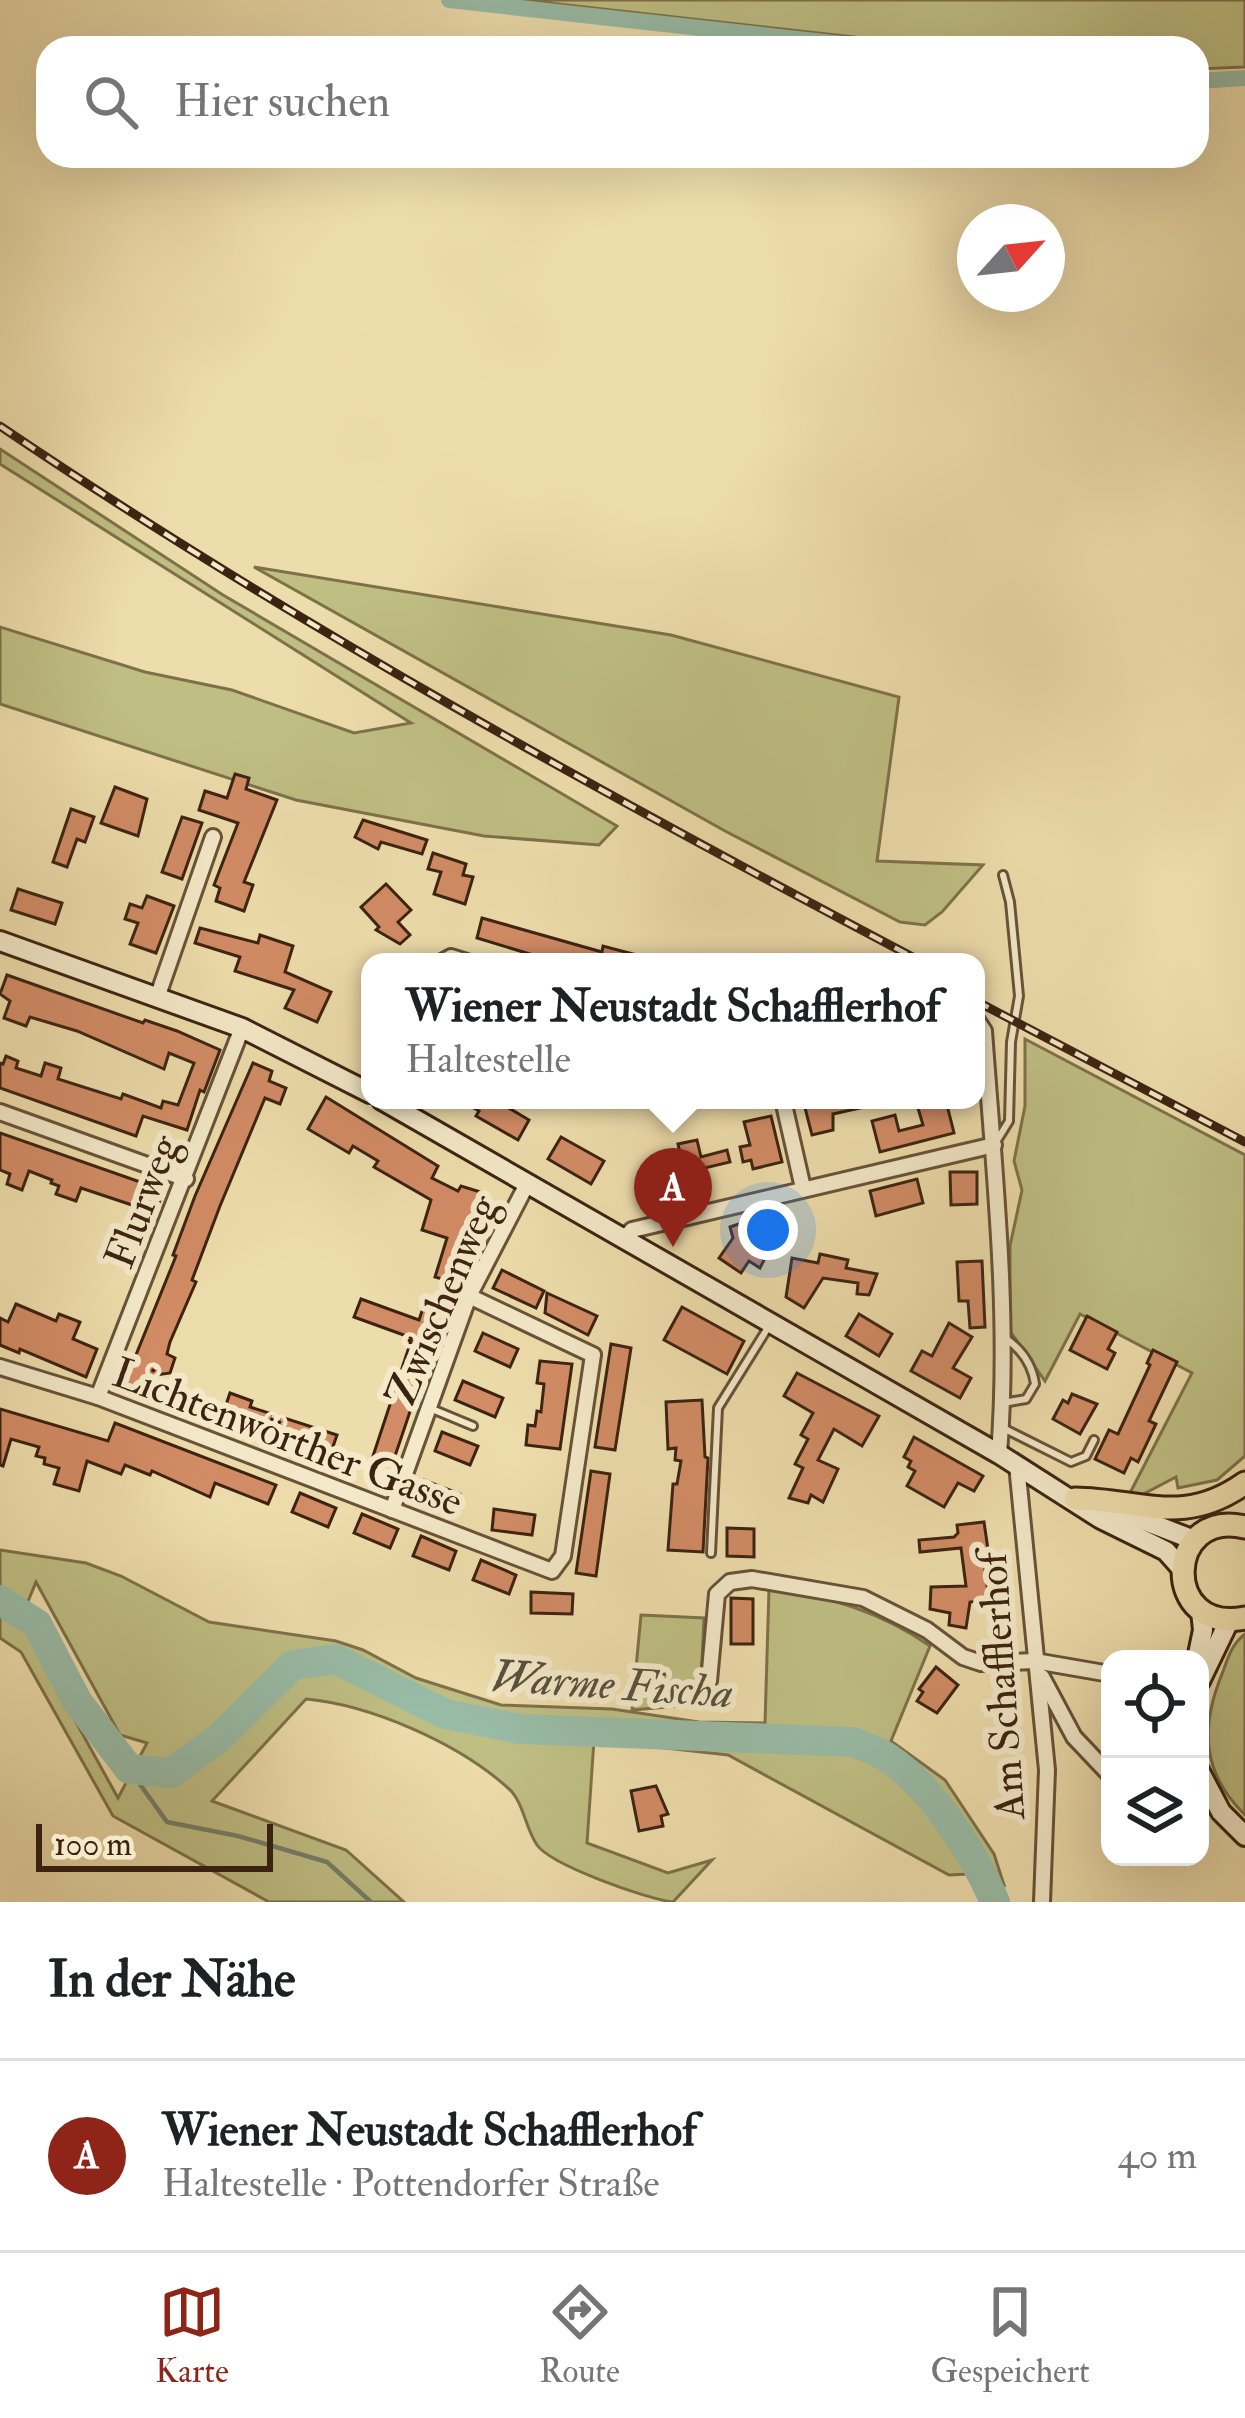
<!DOCTYPE html>
<html lang="de">
<meta charset="utf-8">
<style>
body{margin:0;font-family:"IM FELL Double Pica",serif;background:#f6f6f6;color:#202124}
.controls{position:absolute;right:36px;bottom:36px;display:grid;overflow:hidden;border-radius:24px;box-shadow:0 12px 48px #0002}
.controls button{width:108px;height:108px;display:grid;place-items:center;padding:0;border:0;border-bottom:3px solid #e0e0e0;background:#fff;color:#202124;font:60px sans-serif}
.compass{position:absolute;left:957px;top:204px;width:108px;height:108px;border-radius:50%;background:#fff;box-shadow:0 12px 48px #0002;rotate:63deg}
.scale{position:absolute;left:36px;bottom:30px;width:237px;box-sizing:border-box;padding-left:12px;border:6px solid #3c2311;border-top:0;font-size:33px;line-height:42px;white-space:nowrap;color:#3c2311;-webkit-text-stroke:9px #f4e9c9;paint-order:stroke}
.you{position:absolute;left:768px;top:1230px;width:42px;height:42px;margin:-30px;border:9px solid #fff;border-radius:50%;background:#1a73e8;box-shadow:0 0 0 18px #1a73e833}
.badge{display:grid;place-items:center;width:78px;height:78px;border-radius:50%;background:#8f2418;color:#fff;font-size:39px;font-weight:700}
.pin{position:absolute;translate:-50% -99px;filter:drop-shadow(0 3px 6px #0008)}
.pin::after{content:'';position:absolute;top:63px;width:42px;height:36px;background:inherit;clip-path:polygon(0 0,100% 0,50% 100%)}
.popup{position:absolute;left:361px;top:953px;width:624px;height:156px;box-sizing:border-box;display:grid;place-content:center;border-radius:24px;background:#fff;filter:drop-shadow(0 3px 9px #0005);font-size:39px;white-space:nowrap;color:#757577}
.popup b{font-size:45px;color:#202124}
.popup::after{content:'';position:absolute;left:50%;top:100%;margin-left:-24px;border:24px solid transparent;border-top-color:#fff}
.list{margin:0;padding:0;list-style:none}
h2{display:flex;justify-content:space-between;align-items:center;height:156px;margin:0;padding:0 48px;font-size:51px}
h2 small{font-size:39px;font-weight:400;color:#757577}
.list li{display:grid;grid-template-columns:78px 1fr auto;gap:36px;align-items:center;box-sizing:border-box;height:192px;padding:0 48px;border-top:3px solid #e0e0e0}
.list b{display:block;font-size:45px;white-space:nowrap}
.list p{margin:0;font-size:39px;white-space:nowrap;color:#757577}
.list em{font-size:39px;font-style:normal;color:#757577}
.icon{flex:none;width:66px;height:66px;fill:none;stroke:currentColor;stroke-width:2;stroke-linecap:round;stroke-linejoin:round}
.map{position:relative;flex:none;width:1245px;height:1902px;overflow:hidden}
.search{position:absolute;background:#fff;box-shadow:0 12px 48px #0002;left:36px;right:36px;top:36px;height:132px;display:flex;align-items:center;gap:30px;box-sizing:border-box;padding:0 42px;border-radius:36px;color:#757577;font-size:45px}
.sheet{height:348px;background:#fff}
nav{display:flex;justify-content:space-around;align-items:center;box-sizing:border-box;height:168px;border-top:3px solid #e0e0e0;background:#fff;font-size:33px;color:#757577}
nav a{display:grid;justify-items:center;gap:6px}
nav .on{color:#8f2418}
.map>svg:first-child{display:block}
.green{fill:#bfbf84;stroke:#7e714a;stroke-width:3;fill-rule:evenodd}
.lines{fill:none;stroke-linecap:round;stroke-linejoin:round}
.stream{stroke:#747f6b;stroke-width:4.5}
.canal{stroke:#99bca7;stroke-width:16}
.river{stroke:#99bca7;stroke-width:30}
.building{fill:#d28c66;stroke:#3c2311;stroke-width:3}
.lane-casing{stroke:#685238;stroke-width:12}
.street-casing{stroke:#685238;stroke-width:20}
.secondary-casing{stroke:#3c2311;stroke-width:24}
.primary-casing{stroke:#3c2311;stroke-width:27}
.lane{stroke:#f4e9c9;stroke-width:6}
.street{stroke:#f4e9c9;stroke-width:14}
.secondary{stroke:#f4e9c9;stroke-width:18}
.primary{stroke:#eeddac;stroke-width:21}
.rail-casing{stroke:#3c2311;stroke-width:9}
.rail{stroke:#f4e9c9;stroke-width:4.5;stroke-dasharray:14;stroke-linecap:butt}
.labels{text-anchor:middle;stroke-width:12;stroke-linejoin:round;paint-order:stroke}
.street-label{font-size:42px;fill:#3c2311;stroke:#f4e9c9}
.water-label{font-size:45px;font-style:italic;fill:#58513e;stroke:#f4e9c9}
</style>
<div class="map">
<svg width="1245" height="1902" viewBox="0 0 1245 1902">
<rect width="100%" height="100%" fill="#eeddac"/>
<filter id="stains"><feTurbulence type="fractalNoise" baseFrequency=".00167" numOctaves="4"/><feColorMatrix values="0 0 0 0 .2 0 0 0 0 .09 0 0 0 0 .02 0 0 0 .5 -.17"/></filter>
<radialGradient id="worn" r=".72"><stop offset=".6" stop-color="#630" stop-opacity="0"/><stop offset="1" stop-color="#630" stop-opacity=".3"/></radialGradient>
<g class="green">
<path d="M522,0H1245V67L1197,69V48H952Z"/>
<path d="M0,449L223,595L617,826L599,845L484,836L296,800L0,704V627L145,672L232,690L354,733L411,723L0,464Z"/>
<path d="M254,567L671,635L899,697L877,861L983,865L942,912L925,925L900,922L725,831Z"/>
<path d="M1025,1039L1245,1155V1456L1217,1480L1178,1488L1176,1477L1132,1500L1130,1493L1192,1373L1080,1314L1045,1381L1010,1331V1246L1022,1190L1014,1161L1025,1106Z"/>
<path d="M0,1550L86,1563L121,1576L209,1622L336,1641L363,1650L416,1678L501,1705L612,1709L699,1722L765,1723L769,1589C828,1595 881,1612 930,1646L891,1741L945,1780L994,1854L1004,1885L970,1874L949,1875L728,1755L594,1740L587,1843L668,1873L712,1860L673,1902C646,1899 551,1865 537,1845C525,1828 524,1802 508,1788C458,1743 371,1705 306,1699L212,1801L346,1850L404,1902H269L113,1816L21,1652L0,1638ZM36,1582L120,1735L147,1743L118,1798L20,1621Z"/>
<path d="M641,1615L704,1618L700,1704L632,1710Z"/>
<path d="M1245,1634V1815C1202,1773 1200,1728 1222,1674C1228,1658 1231,1645 1245,1634Z"/>
</g>
<g class="lines">
<path class="stream" d="M129,1769L167,1822L238,1836L327,1862L371,1902"/>
<g class="canal">
<path d="M449,0L879,48"/>
<path d="M1197,81L1245,78"/>
</g>
<path class="river" d="M0,1600L37,1624L77,1701L129,1769L171,1773L219,1738L293,1665L335,1659L445,1714L520,1729L853,1742C865,1747 878,1751 888,1758C932,1787 975,1855 995,1902"/>
</g>
<g class="building">
<path d="M235,774L249,778L246,789L277,800L244,882L253,885L244,911L216,901L220,888L214,885L238,823L199,810L205,791L227,798Z"/>
<path d="M115,787L147,799L138,836L101,823Z"/>
<path d="M71,809L94,817L85,842L77,839L67,867L53,862Z"/>
<path d="M182,817L202,823L182,879L162,872Z"/>
<path d="M363,820L427,840L422,854L381,842L378,849L355,837Z"/>
<path d="M433,853L466,864L463,875L473,877L465,904L434,894L441,872L428,869Z"/>
<path d="M386,884L411,910L398,922L410,935L400,944L376,930L379,927L361,907Z"/>
<path d="M18,889L62,903L55,924L11,910Z"/>
<path d="M147,896L174,906L156,953L130,944L138,923L125,919L130,904L142,908Z"/>
<path d="M482,918L602,952L603,946L648,958V962H556L477,938Z"/>
<path d="M200,928L258,943L260,935L293,946L285,972L331,992L317,1022L285,1008L294,990L235,971L240,957L195,943Z"/>
<path d="M7,975L143,1023L145,1020L177,1031L220,1050L204,1092L200,1090L187,1130L143,1116L136,1136L0,1088V1063L3,1064L6,1056L18,1061L16,1068L41,1076L45,1063L61,1068L58,1079L121,1099L123,1094L161,1108L163,1101L178,1105L194,1063L169,1053L164,1069L77,1031L30,1017L26,1026L4,1018L10,1001L0,994Z"/>
<path d="M253,1063L272,1071L269,1081L286,1088L280,1104L265,1098L220,1206L192,1280L196,1282L170,1342L167,1354L175,1358L170,1373L149,1376L141,1395L123,1387L176,1256L173,1255L195,1196Z"/>
<path d="M326,1097L438,1166L432,1178L458,1191L461,1186L487,1194L485,1201L493,1204L488,1219L480,1216L476,1222L456,1283L435,1277L447,1238L422,1230L431,1200L374,1167L378,1161L353,1146L349,1153L308,1129Z"/>
<path d="M460,1100H510L507,1107L529,1120L518,1140L476,1116L479,1111Z"/>
<path d="M803,1100H872L873,1105L833,1114V1130L812,1135Z"/>
<path d="M946,1101L954,1133L880,1152L872,1121L895,1115L899,1131L923,1125L918,1108Z"/>
<path d="M771,1116L782,1162L753,1169L751,1160L743,1162L740,1147L750,1145L744,1122Z"/>
<path d="M0,1133L163,1190L151,1228L133,1222L138,1207L81,1188L76,1201L56,1194L59,1186L51,1183L52,1180L29,1171L22,1190L7,1184L10,1174L0,1170Z"/>
<path d="M561,1137L604,1161L591,1184L548,1159Z"/>
<path d="M697,1140L701,1157L727,1150L730,1162L692,1171L697,1192L643,1206L638,1178L683,1167L678,1144Z"/>
<path d="M950,1172H977V1204L951,1205Z"/>
<path d="M917,1179L923,1203L876,1216L870,1191Z"/>
<path d="M759,1217L769,1250L760,1268L749,1261L741,1273L719,1258L733,1238L730,1227Z"/>
<path d="M820,1254L848,1260L846,1268L877,1274L869,1295L857,1294L858,1283L823,1278L804,1308L786,1297L792,1258L818,1263Z"/>
<path d="M982,1261L985,1327L970,1328L968,1301H959L957,1262Z"/>
<path d="M502,1270L544,1291L536,1308L493,1288Z"/>
<path d="M547,1293L597,1316L588,1335L545,1313Z"/>
<path d="M361,1299L419,1320L426,1299L446,1305L392,1465L372,1459L412,1338L354,1317Z"/>
<path d="M16,1304L56,1321L59,1314L80,1322L73,1339L97,1349L86,1377L20,1349L19,1353L0,1345V1318L8,1322Z"/>
<path d="M682,1307L744,1341L727,1374L664,1340Z"/>
<path d="M859,1314L892,1334L879,1356L846,1336Z"/>
<path d="M1087,1316L1117,1332L1108,1349L1115,1353L1107,1369L1070,1350Z"/>
<path d="M949,1323L972,1337L953,1368L971,1378L960,1398L911,1371L922,1351L932,1356Z"/>
<path d="M483,1333L518,1349L510,1367L475,1351Z"/>
<path d="M611,1344L631,1348L615,1450L595,1447Z"/>
<path d="M1153,1350L1177,1362L1149,1421L1156,1424L1138,1462L1131,1458L1124,1473L1095,1459L1109,1430L1118,1434L1150,1365L1147,1363Z"/>
<path d="M540,1361L572,1364L560,1449L526,1445L528,1425L535,1426L537,1411L541,1412L544,1384L537,1383Z"/>
<path d="M797,1373L879,1416L862,1446L834,1429L818,1460L838,1469L823,1502L811,1495L808,1503L789,1498L803,1468L795,1464L808,1439L801,1435L813,1413L784,1396Z"/>
<path d="M463,1381L503,1398L495,1417L455,1400Z"/>
<path d="M230,1393L252,1401L250,1407L337,1435L327,1464L219,1425Z"/>
<path d="M1072,1394L1097,1404L1080,1434L1053,1419L1063,1400L1068,1403Z"/>
<path d="M702,1400L705,1457L708,1458L703,1552L668,1550L673,1484H677L681,1461L675,1460L676,1448L668,1449L666,1402Z"/>
<path d="M0,1409L108,1441L115,1423L276,1485L268,1504L215,1483L210,1497L152,1471L150,1475L125,1465L121,1474L87,1461L79,1491L54,1484L59,1468L44,1464L45,1458L36,1456L39,1447L11,1439L3,1466L0,1465Z"/>
<path d="M442,1432L478,1446L470,1465L435,1451Z"/>
<path d="M914,1437L983,1476L974,1491L958,1483L944,1507L907,1486L915,1471L908,1467L911,1461L904,1457Z"/>
<path d="M591,1471L610,1474L596,1576L576,1573Z"/>
<path d="M424,1480L460,1494L452,1513L417,1499Z"/>
<path d="M300,1493L336,1508L328,1527L292,1512Z"/>
<path d="M494,1509L535,1515L532,1535L492,1530Z"/>
<path d="M362,1514L398,1529L390,1548L354,1533Z"/>
<path d="M984,1522L991,1570H985L989,1600L970,1602L966,1628L949,1625L950,1613L930,1609L931,1587L966,1586L961,1548L920,1552L919,1540L954,1537L958,1533L957,1525Z"/>
<path d="M727,1528L754,1529V1557L727,1556Z"/>
<path d="M421,1536L456,1551L449,1570L413,1556Z"/>
<path d="M481,1560L516,1575L509,1594L473,1580Z"/>
<path d="M531,1592L573,1594L572,1614L531,1613Z"/>
<path d="M731,1598L753,1599V1644H731Z"/>
<path d="M936,1667L958,1685L937,1713L917,1701L923,1692L919,1689Z"/>
<path d="M656,1786L668,1814L661,1816L663,1826L639,1831L631,1791Z"/>
</g>
<g class="lines">
<g class="lane-casing">
<g id="lane">
<path d="M996,1142L1009,1121L1011,1042L1019,996L1010,902L1003,875"/>
<path d="M1003,1403L1026,1399L1035,1384C1032,1364 1021,1349 1005,1338"/>
<path d="M432,1409L473,1426"/>
<path d="M1005,1429L1071,1462L1086,1456L1094,1440"/>
<path d="M711,1553L718,1408L769,1326"/>
</g>
</g>
<g class="street-casing">
<g id="street">
<path d="M442,962L451,957L467,962"/>
<path d="M157,998L213,837"/>
<path d="M976,1019L984,1031C994,1171 1010,1314 999,1454"/>
<path d="M783,1100L803,1188"/>
<path d="M0,1112L186,1179"/>
<path d="M624,1239L632,1230L994,1145"/>
<path d="M0,1367L98,1397L552,1571L563,1556L593,1355L469,1296"/>
<path d="M98,1397L242,1028"/>
<path d="M1017,1465L1047,1770L1042,1902"/>
<path d="M392,1510L469,1296L527,1184"/>
<path d="M1042,1677L1074,1737L1110,1775"/>
<path d="M709,1681L717,1594L730,1582L752,1579L863,1598L927,1630L963,1657L981,1663L1035,1661L1110,1674"/>
</g>
</g>
<g class="secondary-casing">
<g id="secondary">
<path d="M0,941L242,1028L370,1093"/>
<path d="M382,1100L999,1454L1101,1519L1166,1551L1182,1569"/>
<path d="M1104,1505L1194,1540"/>
<path d="M1197,1659L1203,1630L1201,1611"/>
<path d="M1200,1681L1229,1621"/>
<path d="M1200,1772L1221,1812L1245,1836"/>
</g>
</g>
<g class="primary-casing">
<g id="primary">
<path d="M1075,1499C1142,1500 1183,1527 1245,1483"/>
<path d="M1245,1527C1164,1508 1161,1635 1245,1618"/>
</g>
</g>
<use href="#lane" class="lane"/>
<use href="#street" class="street"/>
<use href="#secondary" class="secondary"/>
<use href="#primary" class="primary"/>
<g class="rail-casing">
<g id="rail">
<path d="M0,426C296,626 607,796 922,962"/>
<path d="M976,1001L1245,1142"/>
</g>
</g>
<use href="#rail" class="rail"/>
</g>
<g class="labels">
<g class="street-label">
<text transform="translate(141 1201) rotate(-69)" y="15">Flurweg</text>
<text transform="translate(441 1300) rotate(-67)" y="15">Zwischenweg</text>
<text transform="translate(288 1436) rotate(21)" y="15">Lichtenwörther Gasse</text>
<text transform="translate(1000 1686) rotate(-94)" y="15">Am Schafflerhof</text>
</g>
<g class="water-label">
<text transform="translate(612 1683) rotate(4)" y="16">Warme Fischa</text>
</g>
</g>
<rect width="100%" height="100%" filter="url(#stains)"/>
<rect width="100%" height="100%" fill="url(#worn)"/>
</svg>
<div class="controls">
<button><svg class="icon" aria-label="locate" viewBox="0 0 24 24"><circle cx="12" cy="12" r="6"/><path d="M12 2v4M12 18v4M2 12h4M18 12h4"/></svg></button>
<button><svg class="icon" aria-label="layers" viewBox="0 0 24 24"><path d="M12 4l9 5-9 5-9-5zM3 14l9 5 9-5"/></svg></button>
</div>
<svg class="compass" viewBox="-18 -18 36 36"><path d="M0-13l5 13h-10z" fill="#e53935"/><path d="M0 13l5-13h-10z" fill="#757577"/></svg>
<div class="scale">100 m</div>
<div class="you"></div>
<div class="pin badge" style="left:673px;top:1247px">A</div>
<div class="popup"><b>Wiener Neustadt Schafflerhof</b>Haltestelle</div>
<div class="search"><svg class="icon" aria-label="search" viewBox="0 0 24 24"><circle cx="10" cy="10" r="6"/><path d="M15 15l6 6"/></svg>Hier suchen</div>
</div>
<section class="sheet">
<h2>In der Nähe<small></small></h2>
<ul class="list">
<li><span class="badge">A</span><div><b>Wiener Neustadt Schafflerhof</b><p>Haltestelle · Pottendorfer Straße</p></div><em>40 m</em></li>
</ul>
</section>
<nav>
<a class="on"><svg class="icon" aria-label="map" viewBox="0 0 24 24"><path d="M3 6l6-2 6 2 6-2v14l-6 2-6-2-6 2zM9 4v14M15 6v14"/></svg>Karte</a>
<a><svg class="icon" aria-label="directions" viewBox="0 0 24 24"><path d="M12 3l9 9-9 9-9-9zM9 14v-3h6M13 9l2 2-2 2"/></svg>Route</a>
<a><svg class="icon" aria-label="saved" viewBox="0 0 24 24"><path d="M7 4h10v16l-5-4-5 4z"/></svg>Gespeichert</a>
</nav>
